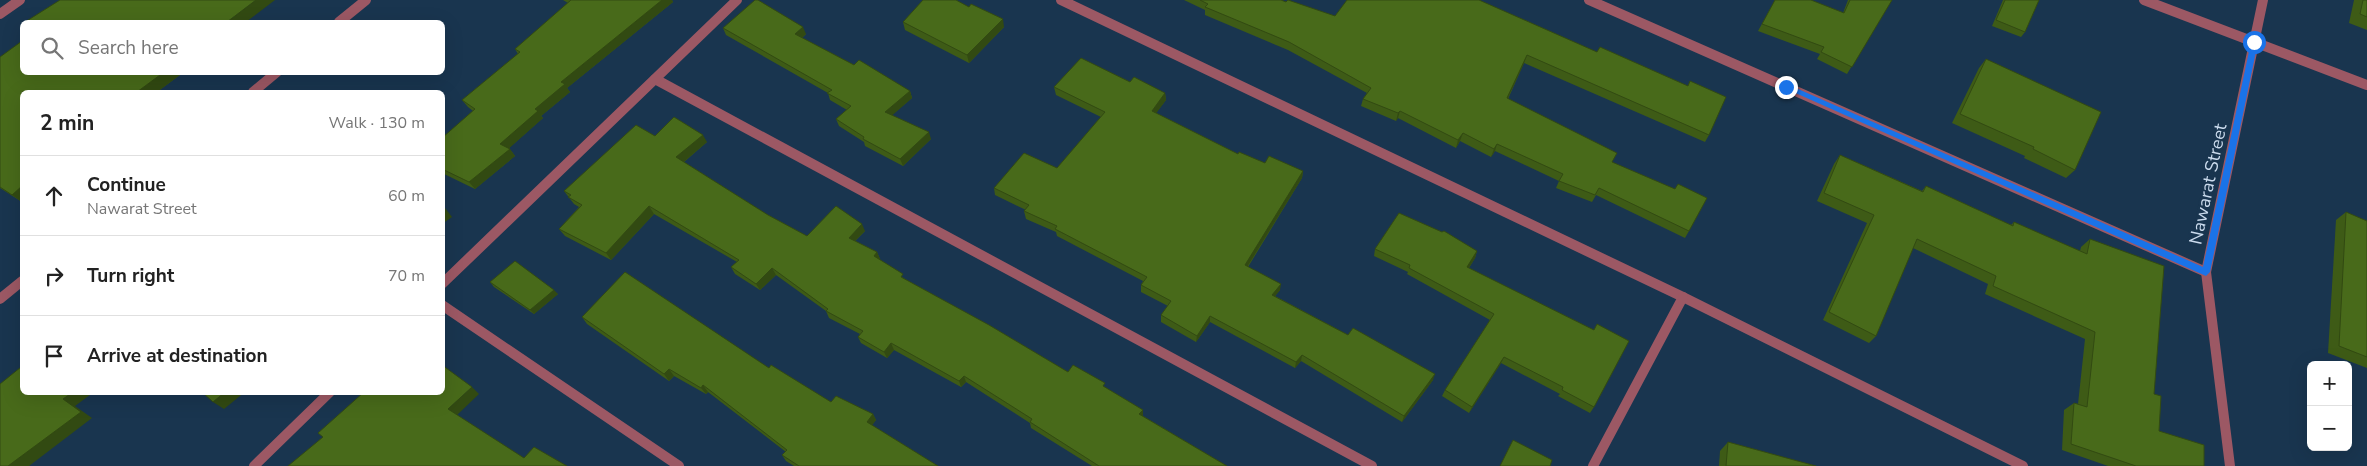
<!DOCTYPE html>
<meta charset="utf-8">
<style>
body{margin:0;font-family:"Nunito Sans",sans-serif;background:#f6f6f6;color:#222}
.controls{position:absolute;right:15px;bottom:15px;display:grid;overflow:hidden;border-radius:8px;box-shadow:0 5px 20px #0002}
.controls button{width:45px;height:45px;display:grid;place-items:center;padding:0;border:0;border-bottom:1px solid #e0e0e0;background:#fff;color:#222;font:25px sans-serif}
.stop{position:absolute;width:15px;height:15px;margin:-11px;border:4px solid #1a73e8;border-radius:50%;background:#fff}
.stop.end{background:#1a73e8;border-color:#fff;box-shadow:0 1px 5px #0008}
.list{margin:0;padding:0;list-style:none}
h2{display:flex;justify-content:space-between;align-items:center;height:65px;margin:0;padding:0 20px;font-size:21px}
h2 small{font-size:16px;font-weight:400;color:#767676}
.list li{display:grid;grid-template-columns:32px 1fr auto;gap:15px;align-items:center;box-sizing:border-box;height:80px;padding:0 20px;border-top:1px solid #e0e0e0}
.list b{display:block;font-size:19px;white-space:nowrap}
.list p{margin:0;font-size:16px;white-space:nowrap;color:#767676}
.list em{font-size:16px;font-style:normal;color:#767676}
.icon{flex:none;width:28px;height:28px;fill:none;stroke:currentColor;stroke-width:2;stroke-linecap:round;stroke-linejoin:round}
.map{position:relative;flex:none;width:2367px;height:466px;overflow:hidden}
.search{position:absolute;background:#fff;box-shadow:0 5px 20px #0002;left:20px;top:20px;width:425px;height:55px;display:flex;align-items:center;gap:12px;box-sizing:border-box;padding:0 18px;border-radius:8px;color:#767676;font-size:19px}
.panel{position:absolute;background:#fff;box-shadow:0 5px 20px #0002;left:20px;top:90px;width:425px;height:305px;border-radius:8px}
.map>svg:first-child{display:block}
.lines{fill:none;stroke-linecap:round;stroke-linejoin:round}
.minor{stroke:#9c5864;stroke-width:10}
.wall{fill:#3e5b16}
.shaded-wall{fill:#324a12}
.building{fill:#486a1a;stroke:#324a12}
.route{fill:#1a73e8}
.labels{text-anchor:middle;stroke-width:5;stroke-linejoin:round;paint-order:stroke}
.street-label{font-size:18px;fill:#cbdbed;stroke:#19354f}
</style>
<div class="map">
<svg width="2367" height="466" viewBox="0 0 2367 466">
<rect width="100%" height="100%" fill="#19354f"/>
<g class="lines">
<g class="minor">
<path d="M1061,0L1683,297L2023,466"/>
<path d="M1589,0L2206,272"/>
<path d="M2144,0L2367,85"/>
<path d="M0,14L20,0"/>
<path d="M339,22L366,0"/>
<path d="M655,79L1372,466"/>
<path d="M253,92L277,72"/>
<path d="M442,284L737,0"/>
<path d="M0,299L22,281"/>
<path d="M442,305L679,466"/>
<path d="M254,466L330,392"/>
<path d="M1593,466L1683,297"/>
<path d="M2230,466L2206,272L2263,0"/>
</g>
</g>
<g class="wall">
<path d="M563,0H672L673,2L567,88L570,92L541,116L543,118L509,148L515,156L475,189L442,173V138L473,111L468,107L462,100L518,54L515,49L568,3Z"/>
<path d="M1184,0H1281L1286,2L1335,16L1479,0L1709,135L1705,142L1524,63L1508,99L1612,162L1689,231L1685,238L1596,195L1592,202L1556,188L1559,181L1495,151L1491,157L1460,141L1456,148L1398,118L1396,121L1361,106L1363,99L1367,93L1288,50L1205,15V10Z"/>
<path d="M1775,0L1843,13L1848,0H1892L1847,74L1817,59L1820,54L1758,31Z"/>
<path d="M2003,0H2039L2025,32L2021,37L1992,26Z"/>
<path d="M2354,0H2367V30L2349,23Z"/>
<path d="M903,22L1004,27L969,63L905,30Z"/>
<path d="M723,28L806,34L802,38L854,65L910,91L912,98L892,115L931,139L903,166L865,146L864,142L839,126L836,119L847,110L830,100L828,93L726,35Z"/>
<path d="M0,57L22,72H184L157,92H22V202L0,188Z"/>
<path d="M1986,59L2075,170L2066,178L2024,158L2025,156L1952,123L1979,68Z"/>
<path d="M1130,82L1165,93L1166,100L1156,113L1238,154L1265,163L1303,171L1302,178L1248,267L1280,290L1275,296L1433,380L1402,422L1301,361L1295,368L1210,322L1196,342L1161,322V315L1168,306L1141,292V285L1143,281L1057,236L1056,232L1026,219L1024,211L1026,210L995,195L994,188L1057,168L1101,117L1056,95L1054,87Z"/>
<path d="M655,136L707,142L684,162L768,215L807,236L865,231L855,241L877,252L880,259L879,260L905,279L1068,372L1106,388L1143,410V416L1227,466H1092L1031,428L1030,423L966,382L961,387L894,350L887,358L861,343L858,337L860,334L829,318L826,311L776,275L760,290L735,274L731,267L737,262L654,214L611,260L565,236L559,229L579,207L574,204L564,191Z"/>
<path d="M1840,155L1922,191L1926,186L2011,225L2014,222L2080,251L2081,247L2090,239L2154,394L2159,431L2204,466H2108L2062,450L2064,410L2074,403L2078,404L2085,339L1985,294L1988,284L1913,248L1876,336L1869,343L1823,320L1867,223L1817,201L1834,164Z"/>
<path d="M2346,212L2367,221V368L2328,353L2336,220Z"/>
<path d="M1375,249L1477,251L1475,258L1469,268L1594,407L1590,413L1558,396L1560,394L1501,363L1469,413L1442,396L1445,390L1490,320L1407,274L1408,272L1374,256Z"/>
<path d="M490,282L558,294L534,314L494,287Z"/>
<path d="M582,317L769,368L831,402L873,414L876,420L872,425L938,466H794L786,461L782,455L786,452L708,392L706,394L674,376L669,381L587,324Z"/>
<path d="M1728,442L1816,466H1719L1720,451Z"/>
</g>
<g class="shaded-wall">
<path d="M256,0H275L246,22H227Z"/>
<path d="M662,0H672L673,2L567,88L570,92L541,116L543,118L506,151L500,144L535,109L561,82Z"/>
<path d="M1003,19L1004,27L969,63L967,55Z"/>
<path d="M803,27L806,34L798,42L795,34Z"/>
<path d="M1527,55L1524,63L1504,106L1507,98Z"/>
<path d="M164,72H184L157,92H137Z"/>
<path d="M910,91L912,98L888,119L885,112Z"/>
<path d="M1165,93L1166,100L1152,119V111Z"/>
<path d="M1400,111L1398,118L1396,121L1398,113Z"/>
<path d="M929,132L931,139L903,166L900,159Z"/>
<path d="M1463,133L1460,141L1456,148L1458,140Z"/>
<path d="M703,135L707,142L680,165L676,157Z"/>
<path d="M1497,144L1495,151L1491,157L1494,149Z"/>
<path d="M510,149L515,156L475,189L469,182Z"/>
<path d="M1303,171L1302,178L1244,272L1245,265Z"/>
<path d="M22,186V202L12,195Z"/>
<path d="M649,206L654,214L611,260L606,253Z"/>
<path d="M445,208L452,217L442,224V210Z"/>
<path d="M862,224L865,231L852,244L849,238Z"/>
<path d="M1477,251L1475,258L1465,274L1467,267Z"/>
<path d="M877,252L880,259L876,263L874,256Z"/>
<path d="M772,268L776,275L760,290L756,284Z"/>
<path d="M1281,284L1280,290L1271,301L1272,295Z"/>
<path d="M554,290L558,294L534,314L530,310Z"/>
<path d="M1210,316V322L1196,342L1197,336Z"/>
<path d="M891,343L894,350L887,358L884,352Z"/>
<path d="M1302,355L1301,361L1295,368L1296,362Z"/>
<path d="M1504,357L1501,363L1469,413L1472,407Z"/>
<path d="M669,369L674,376L669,381L664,374Z"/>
<path d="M1435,374L1433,380L1402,422L1404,416Z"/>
<path d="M964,376L966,382L961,387L959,381Z"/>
<path d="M703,385L708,392L706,394L701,388Z"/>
<path d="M472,387L479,394L456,416L448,409Z"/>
<path d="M73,392H94L75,406L92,418L29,466H8L63,399Z"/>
<path d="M225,392H245L224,409L213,402Z"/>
<path d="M1143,410V416L1140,420L1139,414Z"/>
<path d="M873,414L876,420L870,428L867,422Z"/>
</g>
<g class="building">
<path d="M60,0H256L227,22H25Z"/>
<path d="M571,0H662L561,82L565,84L535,109L538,111L500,144L510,149L469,182L442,169V138L475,109L462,100L520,52L515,49Z"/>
<path d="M755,0H758L803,27L795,34L854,65L859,60L910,91L885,112L929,132L900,159L863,139L864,137L836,119L851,106L827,93L832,90L723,28Z"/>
<path d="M923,0H956L969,7L971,4L1003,19L967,55L903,22Z"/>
<path d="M1200,0H1281L1286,2L1288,0L1335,16L1347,0H1479L1597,52L1600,47L1688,86L1690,81L1726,97L1709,135L1527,55L1507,98L1617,153L1612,162L1675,189L1678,184L1707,198L1689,231L1599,188L1595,195L1559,181L1563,174L1497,144L1494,149L1463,133L1458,140L1400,111L1398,113L1363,99L1371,88L1289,42L1205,7L1208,4Z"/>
<path d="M1775,0H1811L1844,13L1850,0H1892L1852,67L1821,52L1824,47L1762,24Z"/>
<path d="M2005,0H2039L2025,32L1996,20Z"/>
<path d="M2363,0H2367V17L2360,14Z"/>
<path d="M22,41V72H164L137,92H22V186L12,195L0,187V57Z"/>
<path d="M1081,58L1130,82L1134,77L1165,93L1152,111L1238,154L1239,152L1265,163L1269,156L1303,171L1245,265L1281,284L1272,295L1348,335L1353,328L1435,374L1404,416L1302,355L1296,362L1210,316L1197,336L1161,315L1171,301L1141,285L1147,277L1055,229L1057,226L1024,211L1029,205L994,188L1024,153L1057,168L1105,112L1054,87Z"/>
<path d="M1986,59L2101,112L2075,170L2033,149L2034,147L1960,114Z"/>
<path d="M674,117L703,135L676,157L768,215L807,236L836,206L862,224L849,238L877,252L874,256L903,274L901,277L989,325L1068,372L1073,365L1105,383L1103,386L1143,410L1139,414L1227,466H1099L1030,422L1032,419L964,376L959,381L891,343L884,352L858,337L863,331L826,311L828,309L772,268L756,284L731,267L739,260L649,206L606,253L559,229L582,205L568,197L571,195L564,191L636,125L655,136Z"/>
<path d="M1840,155L1923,192L1926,186L2013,226L2014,222L2087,254L2090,239L2164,266L2154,394L2161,396L2159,431L2204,445V466H2136L2071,444L2074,403L2087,407L2095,332L1993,286L1996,276L1917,239L1876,336L1829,312L1874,215L1824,193Z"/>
<path d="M2346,212L2367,221V357L2339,346Z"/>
<path d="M1399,213L1442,232L1444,231L1477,251L1467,267L1594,330L1597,324L1629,341L1594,407L1562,390L1563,387L1504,357L1472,407L1445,390L1494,314L1409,268L1410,265L1375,249Z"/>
<path d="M515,261L554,290L530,310L490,282Z"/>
<path d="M625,272L769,368L771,365L831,402L836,396L873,414L867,422L938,466H799L782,455L787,450L703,385L701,388L669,369L664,374L582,317Z"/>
<path d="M442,365L472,387L448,409L524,458L534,447L567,466H288L323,437L318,433L364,392H442Z"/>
<path d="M21,367L22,368V392H73L63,399L81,412L8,466H0V384Z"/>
<path d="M202,392H225L213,402Z"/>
<path d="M1513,440L1552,460L1550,466H1500Z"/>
<path d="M1728,442L1816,466H1726Z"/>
</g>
<path class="route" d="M2254,39L2258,42L2210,272L2206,276L1782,87L1789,85L2203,267L2251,42Z"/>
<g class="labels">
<g class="street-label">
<text transform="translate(2208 184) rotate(-78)" y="6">Nawarat Street</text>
</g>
</g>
</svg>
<div class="controls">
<button>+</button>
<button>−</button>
</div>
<div class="stop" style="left:2254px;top:42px"></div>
<div class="stop end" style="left:1786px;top:87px"></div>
<div class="search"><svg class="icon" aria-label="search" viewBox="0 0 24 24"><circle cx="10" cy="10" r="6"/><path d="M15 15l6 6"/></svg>Search here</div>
<section class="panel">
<h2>2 min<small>Walk · 130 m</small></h2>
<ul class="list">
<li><svg class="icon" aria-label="ahead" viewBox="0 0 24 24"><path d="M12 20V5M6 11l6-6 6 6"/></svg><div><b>Continue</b><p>Nawarat Street</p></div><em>60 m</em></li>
<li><svg class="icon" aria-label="right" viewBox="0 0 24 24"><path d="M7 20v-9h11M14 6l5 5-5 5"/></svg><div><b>Turn right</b></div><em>70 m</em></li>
<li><svg class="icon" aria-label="arrive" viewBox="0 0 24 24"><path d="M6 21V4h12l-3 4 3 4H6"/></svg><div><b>Arrive at destination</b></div></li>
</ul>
</section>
</div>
